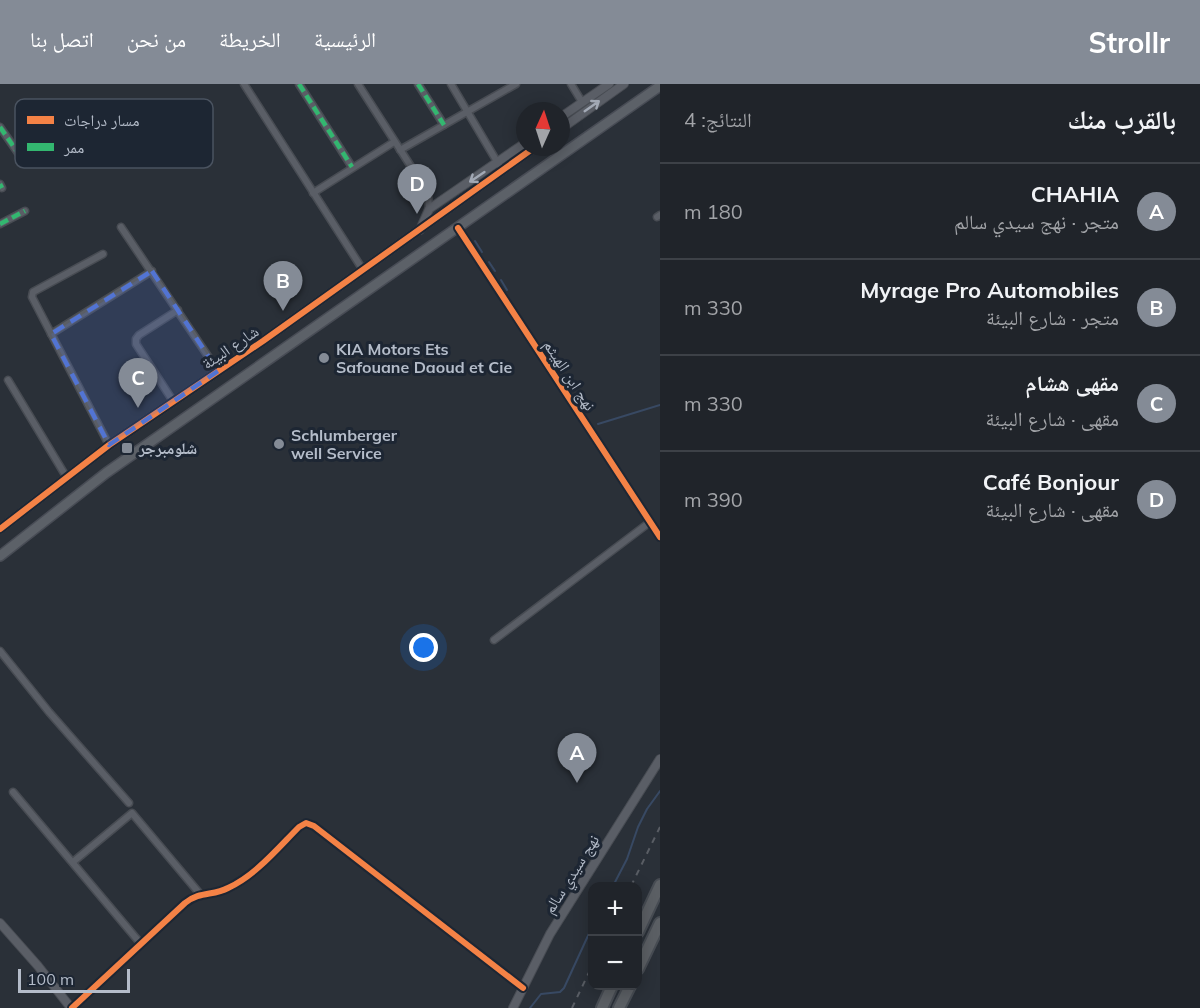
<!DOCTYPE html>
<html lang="ar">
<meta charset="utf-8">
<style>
body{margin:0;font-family:Mulish,"Noto Naskh Arabic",sans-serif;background:#282c32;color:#f1f3f6;direction:rtl}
.controls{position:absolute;right:18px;bottom:18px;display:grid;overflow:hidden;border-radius:12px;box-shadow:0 3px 15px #0003}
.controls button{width:54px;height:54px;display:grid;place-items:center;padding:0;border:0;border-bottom:2px solid #3d4147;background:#20242a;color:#f1f3f6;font:30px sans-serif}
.compass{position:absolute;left:516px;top:18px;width:54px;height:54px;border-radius:50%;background:#20242a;box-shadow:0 3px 15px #0003;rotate:3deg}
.scale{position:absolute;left:18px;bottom:15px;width:112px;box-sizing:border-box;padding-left:6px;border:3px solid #b4bcc9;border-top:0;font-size:16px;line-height:21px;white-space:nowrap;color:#b4bcc9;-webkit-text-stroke:4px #1d2633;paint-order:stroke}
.you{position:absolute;left:424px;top:564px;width:21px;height:21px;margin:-15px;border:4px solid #fff;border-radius:50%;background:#1a73e8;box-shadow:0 0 0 9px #1a73e833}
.badge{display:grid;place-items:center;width:39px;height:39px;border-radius:50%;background:#848b96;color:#fff;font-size:20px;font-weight:700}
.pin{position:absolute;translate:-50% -50px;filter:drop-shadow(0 2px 3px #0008)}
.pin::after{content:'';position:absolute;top:32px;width:21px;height:18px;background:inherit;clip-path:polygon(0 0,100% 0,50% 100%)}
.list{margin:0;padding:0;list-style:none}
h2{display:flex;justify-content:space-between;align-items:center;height:78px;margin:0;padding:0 24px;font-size:26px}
h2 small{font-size:20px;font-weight:400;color:#a2a4a8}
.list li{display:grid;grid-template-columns:39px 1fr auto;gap:18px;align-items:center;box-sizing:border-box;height:96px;padding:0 24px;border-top:2px solid #3d4147}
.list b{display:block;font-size:22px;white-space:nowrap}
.list p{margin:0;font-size:20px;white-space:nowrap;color:#a2a4a8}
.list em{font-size:20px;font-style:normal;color:#a2a4a8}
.map{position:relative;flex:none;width:660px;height:924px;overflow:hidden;direction:ltr}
header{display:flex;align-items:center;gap:36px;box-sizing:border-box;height:84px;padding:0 30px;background:#848b96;color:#fff}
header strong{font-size:28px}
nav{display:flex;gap:33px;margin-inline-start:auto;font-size:21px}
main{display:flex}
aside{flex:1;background:#20242a}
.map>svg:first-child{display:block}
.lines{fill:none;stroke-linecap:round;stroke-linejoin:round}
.stream{stroke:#384963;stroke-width:2}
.minor-casing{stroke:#484c53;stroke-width:9}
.tertiary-casing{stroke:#484c53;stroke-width:10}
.primary-casing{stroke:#484c55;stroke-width:12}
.trunk-casing{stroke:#474c53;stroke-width:14}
.minor{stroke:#5a5e66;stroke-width:6}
.tertiary{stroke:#5a5e66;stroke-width:8}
.primary{stroke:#5c6168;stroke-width:9}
.trunk{stroke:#5b5f64;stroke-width:10}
.rail{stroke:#595d64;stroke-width:2;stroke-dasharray:6 6;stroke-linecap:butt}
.quiet{stroke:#33b770;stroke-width:4.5;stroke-dasharray:9 4.5;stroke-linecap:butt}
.cycleway-casing{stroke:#1d2633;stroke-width:10}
.cycleway{stroke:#f48246;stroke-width:6}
.oneway{stroke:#a2a9b5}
.marked{fill:#5274d3;fill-opacity:0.2;stroke:#5274d3;stroke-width:4.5;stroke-dasharray:12 8;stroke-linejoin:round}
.poi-dot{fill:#848b96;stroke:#1d2633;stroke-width:2}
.labels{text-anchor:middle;stroke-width:6;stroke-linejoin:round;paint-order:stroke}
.street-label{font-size:16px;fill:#b4bcc9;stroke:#1d2633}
.poi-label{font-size:16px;font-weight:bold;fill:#b4bcc9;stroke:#1d2633;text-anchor:start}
.key{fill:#1d2633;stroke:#4a5360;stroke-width:1.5}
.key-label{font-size:16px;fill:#b4bcc9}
</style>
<header>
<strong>Strollr</strong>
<nav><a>الرئيسية</a><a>الخريطة</a><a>من نحن</a><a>اتصل بنا</a></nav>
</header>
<main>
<aside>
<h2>بالقرب منك<small>النتائج: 4</small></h2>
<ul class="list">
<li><span class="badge">A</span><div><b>CHAHIA</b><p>متجر · نهج سيدي سالم</p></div><em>180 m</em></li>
<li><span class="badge">B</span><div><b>Myrage Pro Automobiles</b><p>متجر · شارع البيئة</p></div><em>330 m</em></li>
<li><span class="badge">C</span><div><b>مقهى هشام</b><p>مقهى · شارع البيئة</p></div><em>330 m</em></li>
<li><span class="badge">D</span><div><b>Café Bonjour</b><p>مقهى · شارع البيئة</p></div><em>390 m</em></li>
</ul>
</aside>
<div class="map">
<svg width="660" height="924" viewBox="0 0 660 924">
<rect width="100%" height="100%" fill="#2a3038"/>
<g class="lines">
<g class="stream">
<path d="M475,157L482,168"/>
<path d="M489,178L495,187"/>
<path d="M501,196L507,206"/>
<path d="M598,340L660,321"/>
<path d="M613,802L627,775L638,743L647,725L660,707"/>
<path d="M530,924L541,910L560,908L564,904L592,843"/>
</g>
<g class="minor-casing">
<g id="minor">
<path d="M244,0L363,186"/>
<path d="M299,0L352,83"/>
<path d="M358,0L428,109L429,126"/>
<path d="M418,0L444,41"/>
<path d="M451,0L499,81"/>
<path d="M571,0L582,18"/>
<path d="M0,43L18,69"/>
<path d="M400,66L516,0"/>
<path d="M0,100L2,104"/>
<path d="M313,109L394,58"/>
<path d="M657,133L660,131"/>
<path d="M0,140L25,127"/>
<path d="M121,143L218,287"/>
<path d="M458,144L660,453"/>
<path d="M103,170L33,208L32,213L109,361"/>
<path d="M51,250L152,187"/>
<path d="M8,296L67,394"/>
<path d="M173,317L136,260V255L139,251L178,226"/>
<path d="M494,556L650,438"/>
<path d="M0,567L49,628L129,719"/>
<path d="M13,708L141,860"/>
<path d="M73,778L132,729L200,810"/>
<path d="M72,924L185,819C200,807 213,812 228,804C256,791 278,764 299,743L306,739L314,742L523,904"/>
</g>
</g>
<g class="tertiary-casing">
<g id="tertiary">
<path d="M561,33L609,0"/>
<path d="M561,45L624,0"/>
<path d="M420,146L429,125L525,59"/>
<path d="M0,445L109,361L263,257L535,63"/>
<path d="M0,839L38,882L71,924"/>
<path d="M513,924L550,850L660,675"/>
</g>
</g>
<g class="primary-casing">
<path id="primary" d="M0,472L106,389L660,2"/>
</g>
<g class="trunk-casing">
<g id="trunk">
<path d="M638,848L660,801"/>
<path d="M638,885L660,839"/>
<path d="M602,924L612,902"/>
<path d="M619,924L630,902"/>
</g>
</g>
<use href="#minor" class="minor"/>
<use href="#tertiary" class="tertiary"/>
<use href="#primary" class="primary"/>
<use href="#trunk" class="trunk"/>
<g class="rail">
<path d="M631,802L660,743"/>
<path d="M572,924L592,882"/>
</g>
<g class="quiet">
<path d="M299,0L352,83"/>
<path d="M418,0L444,41"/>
<path d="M0,43L18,69"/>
<path d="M0,100L2,104"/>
<path d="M0,140L25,127"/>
</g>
<g class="cycleway-casing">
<g id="cycleway">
<path d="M458,144L660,453"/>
<path d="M0,445L109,361L263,257L535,63"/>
<path d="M72,924L185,819C200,807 213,812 228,804C256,791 278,764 299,743L306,739L314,742L523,904"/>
</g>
</g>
<use href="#cycleway" class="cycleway"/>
</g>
<defs><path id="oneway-shaft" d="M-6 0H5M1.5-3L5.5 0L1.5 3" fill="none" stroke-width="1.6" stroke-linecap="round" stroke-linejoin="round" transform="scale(1.5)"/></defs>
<g class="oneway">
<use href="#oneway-shaft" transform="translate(592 22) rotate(-35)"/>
<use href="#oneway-shaft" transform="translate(477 93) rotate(146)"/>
</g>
<path class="marked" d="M152,187L218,287L109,361L51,250Z"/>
<g class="poi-dot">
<circle cx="324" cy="274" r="6"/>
<circle cx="279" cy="360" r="6"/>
<rect x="121" y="358" width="12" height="12" rx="3"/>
</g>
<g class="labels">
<g class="street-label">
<text transform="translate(230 263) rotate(-34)" y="6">شارع البيئة</text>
<text transform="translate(570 291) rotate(57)" y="6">نهج ابن الهيثم</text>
<text transform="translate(571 790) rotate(-58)" y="6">نهج سيدي سالم</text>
</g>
<g class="poi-label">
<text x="336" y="271">KIA Motors Ets<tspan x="336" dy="18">Safouane Daoud et Cie</tspan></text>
<text x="291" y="357">Schlumberger<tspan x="291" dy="18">well Service</tspan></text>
<text x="139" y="370">شلومبرجر</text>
</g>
</g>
<rect x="15" y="15" width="198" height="69" rx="9" class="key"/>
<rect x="27" y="32" width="27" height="8" fill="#f48246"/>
<rect x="27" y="59" width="27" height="8" fill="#33b770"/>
<g class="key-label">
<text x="64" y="42">مسار دراجات</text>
<text x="64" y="69">ممر</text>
</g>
</svg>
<div class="controls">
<button>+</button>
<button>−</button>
</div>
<svg class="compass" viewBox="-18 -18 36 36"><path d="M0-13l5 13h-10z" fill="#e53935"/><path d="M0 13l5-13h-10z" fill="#a2a4a8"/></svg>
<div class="scale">100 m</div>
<div class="you"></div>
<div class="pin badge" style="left:577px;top:699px">A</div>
<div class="pin badge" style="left:283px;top:227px">B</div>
<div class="pin badge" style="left:138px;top:324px">C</div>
<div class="pin badge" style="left:417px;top:130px">D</div>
</div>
</main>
